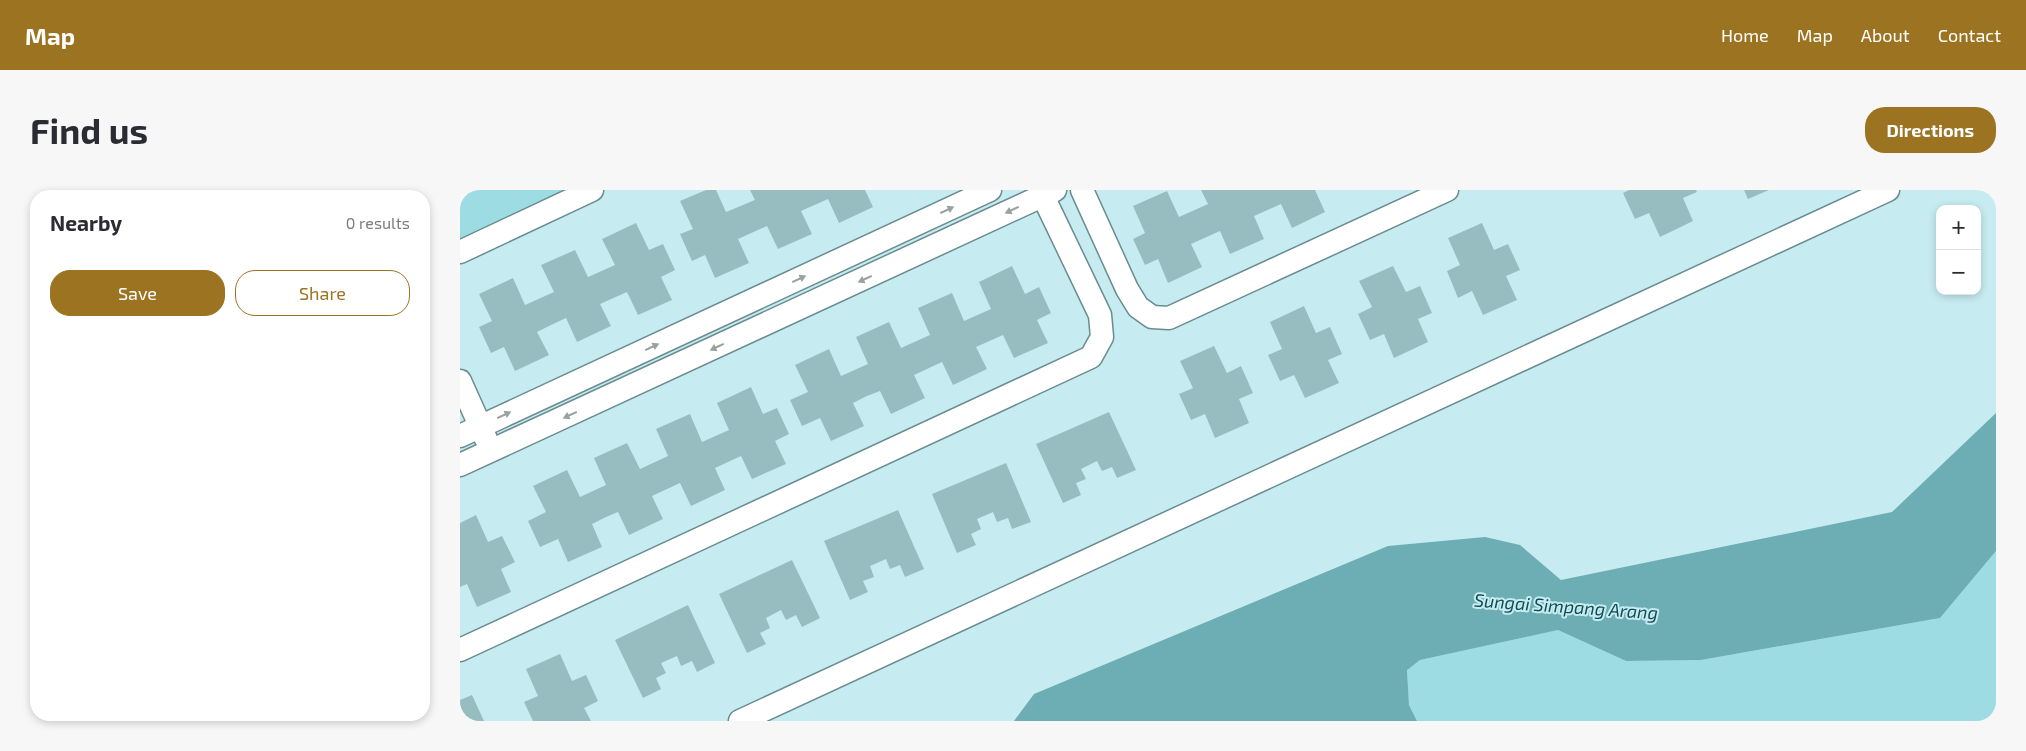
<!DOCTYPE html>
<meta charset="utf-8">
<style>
body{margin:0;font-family:"Exo 2",sans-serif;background:#f7f7f7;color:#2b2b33}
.controls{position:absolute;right:15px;top:15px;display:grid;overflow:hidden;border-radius:10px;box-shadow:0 2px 8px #0003}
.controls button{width:45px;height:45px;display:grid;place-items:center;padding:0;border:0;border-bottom:1px solid #e1e1e2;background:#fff;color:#2b2b33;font:25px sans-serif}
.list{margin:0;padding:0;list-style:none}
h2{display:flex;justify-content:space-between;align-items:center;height:65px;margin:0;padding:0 20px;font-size:21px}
h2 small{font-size:16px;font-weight:400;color:#7c7c81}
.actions{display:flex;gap:10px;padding:15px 20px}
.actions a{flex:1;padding:11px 0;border:1px solid #9c7321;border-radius:20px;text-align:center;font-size:18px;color:#9c7321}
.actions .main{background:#9c7321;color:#fff}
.map{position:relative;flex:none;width:1536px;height:531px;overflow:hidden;border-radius:20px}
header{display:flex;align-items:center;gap:30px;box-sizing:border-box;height:70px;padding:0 25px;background:#9c7321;color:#fff}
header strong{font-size:24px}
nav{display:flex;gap:28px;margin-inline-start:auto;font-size:18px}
.intro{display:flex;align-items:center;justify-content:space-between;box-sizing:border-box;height:120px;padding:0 30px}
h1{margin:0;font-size:35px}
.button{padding:12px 22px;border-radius:20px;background:#9c7321;color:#fff;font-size:18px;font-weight:700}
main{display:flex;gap:30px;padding:0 30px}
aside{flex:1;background:#fff;border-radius:20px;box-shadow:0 2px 8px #0003}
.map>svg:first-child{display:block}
.green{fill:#9edce3}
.water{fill:#6daeb5}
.building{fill:#98bdc1}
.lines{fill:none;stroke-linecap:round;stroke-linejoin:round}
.minor-casing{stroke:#698c90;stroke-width:25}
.minor{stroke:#fff;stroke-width:22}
.oneway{fill:#9ba1a1}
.labels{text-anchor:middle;stroke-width:4;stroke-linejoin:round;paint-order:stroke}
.water-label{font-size:18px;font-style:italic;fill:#104b51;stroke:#c6ecf1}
</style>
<header>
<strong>Map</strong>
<nav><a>Home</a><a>Map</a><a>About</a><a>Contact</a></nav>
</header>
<div class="intro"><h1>Find us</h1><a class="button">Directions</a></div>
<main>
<aside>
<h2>Nearby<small>0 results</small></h2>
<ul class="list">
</ul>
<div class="actions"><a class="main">Save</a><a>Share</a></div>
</aside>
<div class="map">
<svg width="1536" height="531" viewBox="0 0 1536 531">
<rect width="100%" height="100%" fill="#c6ecf1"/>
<g class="green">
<path d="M0,0H109L0,51Z"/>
<path d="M1536,361V531H957L949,515L947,479L960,470L1098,440L1166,471L1241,470L1480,428Z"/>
</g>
<path class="water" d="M1536,223V361L1480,428L1241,470L1166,471L1098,440L960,470L947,480L949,515L957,531H554L574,504L928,356L1025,347L1060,355L1101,390L1432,322Z"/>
<g class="building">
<path d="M246,0H256L266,22L295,10L290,0H405L413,17L379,33L368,9L341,21L352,44L318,59L307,36L278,49L289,73L255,88L245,65L232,71L220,44L233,39L220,11Z"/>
<path d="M741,0H855L865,22L832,38L821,14L794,26L804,49L770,64L760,41L731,54L742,77L708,93L698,69L685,75L673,49L685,43L673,16L707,1L719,27L748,14Z"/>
<path d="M1169,0H1236L1237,2L1223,8L1233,31L1200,47L1189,23L1175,29L1163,3Z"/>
<path d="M1284,0H1309L1288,9Z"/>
<path d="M176,33L189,60L203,54L215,80L201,87L212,110L178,125L167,102L140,114L151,136L117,152L106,128L91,135L77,142L89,165L55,181L44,157L31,163L19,137L32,131L19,104L53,88L65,115L94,102L81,75L115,60L128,87L155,75L142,49Z"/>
<path d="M1022,33L1034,60L1048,54L1060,80L1046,86L1057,110L1023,125L1012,101L998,108L987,81L1000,75L988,48Z"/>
<path d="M552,76L565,104L579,97L591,123L577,130L588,153L554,168L543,145L516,157L527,179L493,195L482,172L454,185L465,208L431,224L420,201L407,206L393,213L404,236L371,251L360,228L342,236L330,210L348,202L335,175L369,159L381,186L408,174L396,147L429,132L441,158L470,145L458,118L492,103L504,131L531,119L519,92Z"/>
<path d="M933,76L946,102L960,96L972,123L958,129L968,152L934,168L924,144L910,150L898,124L912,117L899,91Z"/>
<path d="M844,116L856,143L870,137L882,164L868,170L879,193L845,208L834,185L820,191L808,165L822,159L810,132Z"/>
<path d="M754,156L767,183L781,176L793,203L779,209L789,233L755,248L745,224L731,230L719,204L733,198L720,171Z"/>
<path d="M291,197L303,224L317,218L329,244L315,251L326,274L292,289L281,266L255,278L265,300L231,316L220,293L192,306L203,329L169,345L158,322L146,327L132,334L142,357L108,372L98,349L80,357L68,331L86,322L73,296L107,280L120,307L146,295L134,268L167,253L180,279L208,266L196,239L230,224L242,252L269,240L257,213Z"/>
<path d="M649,222L676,280L657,288L652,277L642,281L637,271L621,279L626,289L616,293L621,305L603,313L576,254Z"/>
<path d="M546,273L571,332L552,339L548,328L537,332L533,322L517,329L521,339L511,344L516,355L497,363L472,304Z"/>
<path d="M438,320L464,379L445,387L440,375L430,379L426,369L417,373L410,376L414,387L403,391L408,402L390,410L364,351Z"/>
<path d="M16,325L28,352L42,346L55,372L41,379L51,402L17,417L7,394L0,397V333Z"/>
<path d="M332,370L360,428L342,437L336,425L326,430L321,420L306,428L310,438L300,443L306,454L287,463L259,404Z"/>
<path d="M228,415L255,473L237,482L232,471L221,476L217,466L201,473L206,483L196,488L201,499L183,508L155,450Z"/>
<path d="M100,464L112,491L126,485L138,511L124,518L131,531H73L64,512L78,506L66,479Z"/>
<path d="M12,505L24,531H0V510Z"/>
</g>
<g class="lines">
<g class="minor-casing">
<g id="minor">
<path d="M622,0L667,99L678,117L692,127L709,128L987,0"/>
<path d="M0,62L132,0"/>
<path d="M0,191L26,249"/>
<path d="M0,246L530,0"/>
<path d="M0,275L595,0"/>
<path d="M0,460L631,167L642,147L640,125L583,6L584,0"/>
<path d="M280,531L1428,0"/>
</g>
</g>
<use href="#minor" class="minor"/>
</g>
<defs><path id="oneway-solid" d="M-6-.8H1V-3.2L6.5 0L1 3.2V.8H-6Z" transform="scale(1.25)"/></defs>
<g class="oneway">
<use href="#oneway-solid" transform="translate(487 20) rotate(-25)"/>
<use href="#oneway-solid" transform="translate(552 20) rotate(155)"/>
<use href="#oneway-solid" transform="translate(339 89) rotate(-25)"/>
<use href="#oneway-solid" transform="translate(405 89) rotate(155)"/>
<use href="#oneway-solid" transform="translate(192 157) rotate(-25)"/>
<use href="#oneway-solid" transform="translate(257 157) rotate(155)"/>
<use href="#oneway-solid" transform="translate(44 225) rotate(-25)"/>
<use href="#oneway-solid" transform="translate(110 225) rotate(155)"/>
</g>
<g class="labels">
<g class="water-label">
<text transform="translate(1106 417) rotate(4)" y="6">Sungai Simpang Arang</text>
</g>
</g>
</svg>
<div class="controls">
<button>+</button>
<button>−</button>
</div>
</div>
</main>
